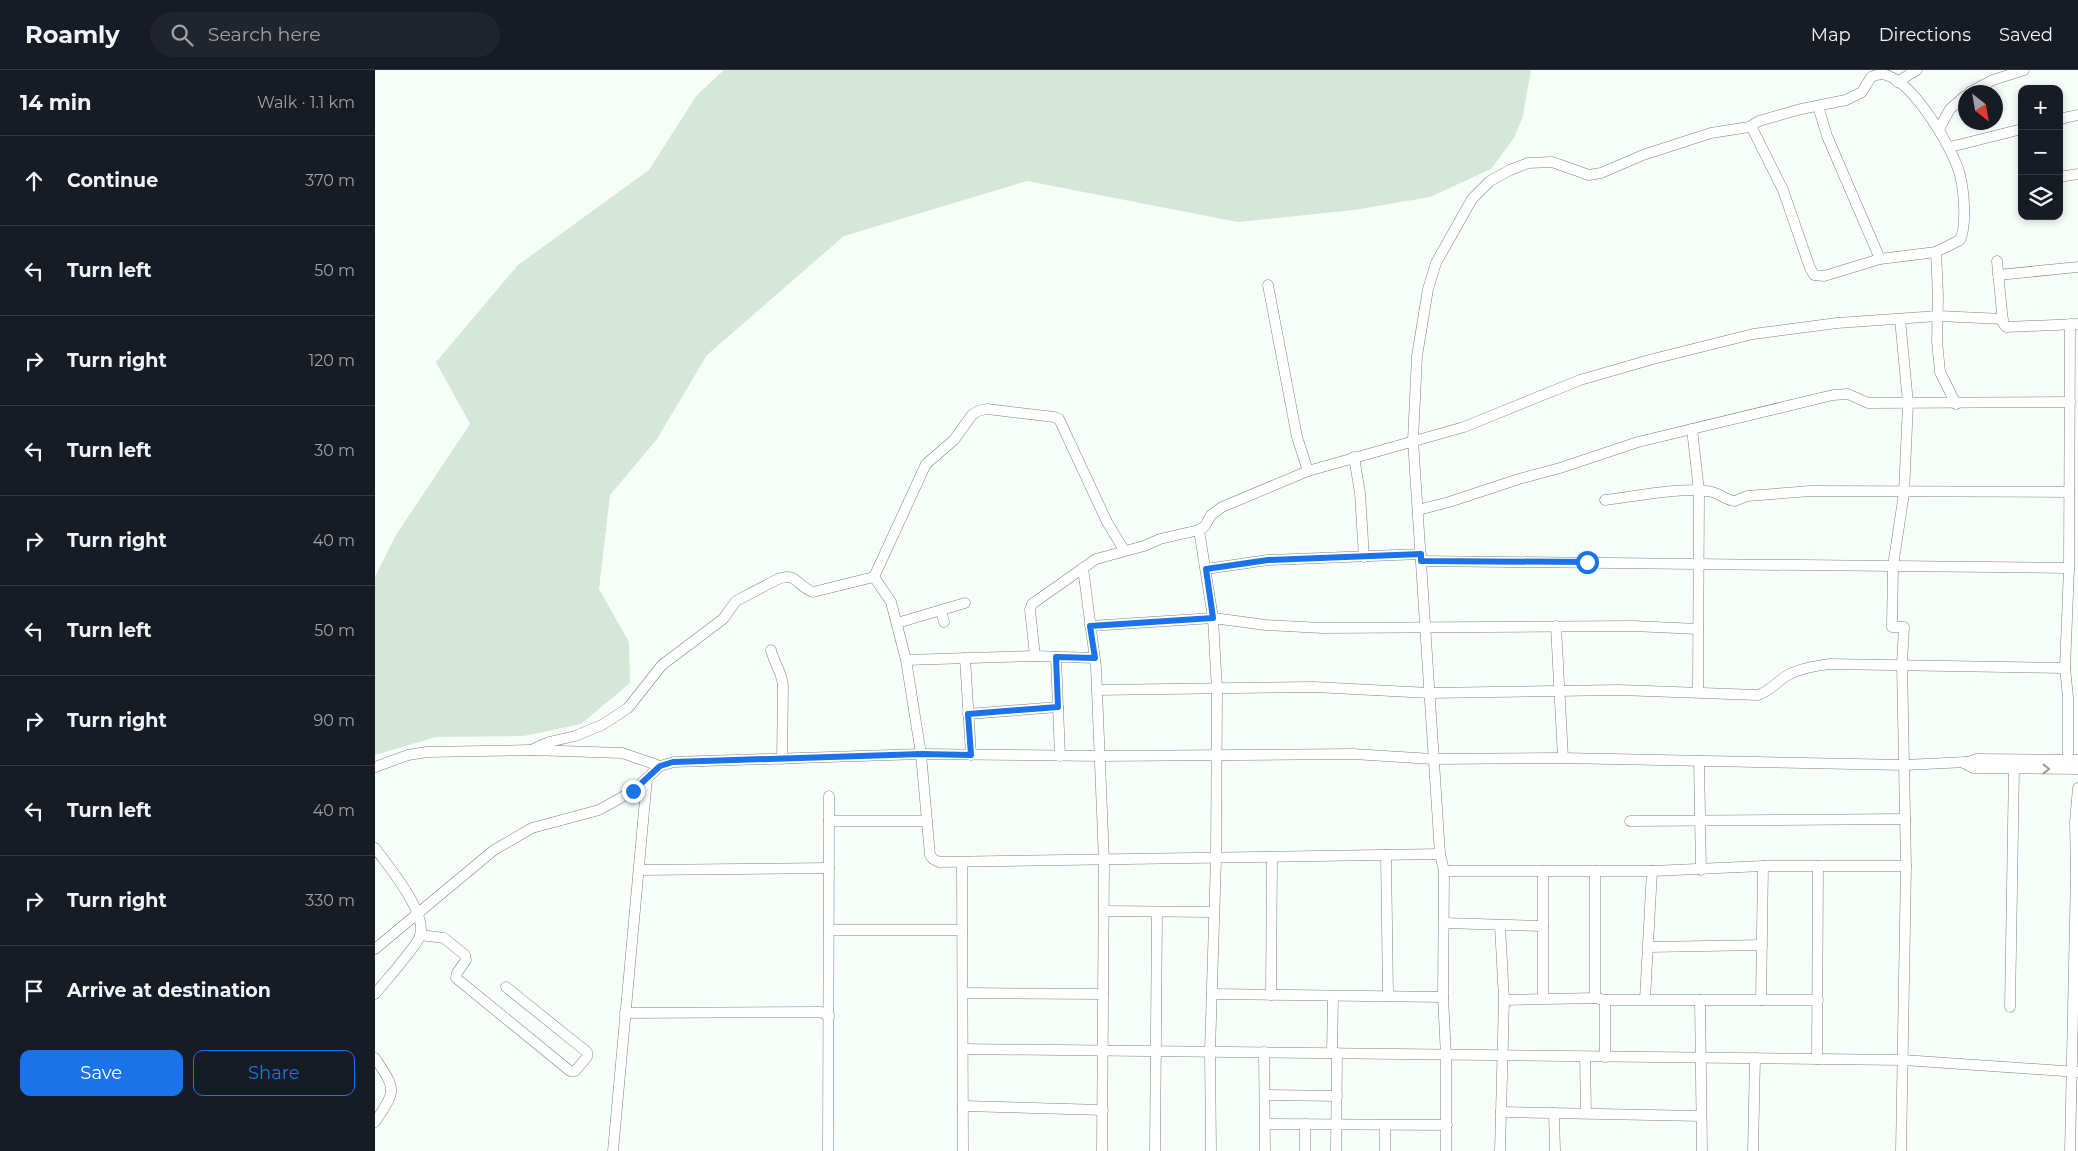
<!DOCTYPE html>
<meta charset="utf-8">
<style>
body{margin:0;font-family:Montserrat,sans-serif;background:#20242c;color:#f1f3f6}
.controls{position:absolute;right:15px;top:15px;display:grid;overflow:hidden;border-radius:10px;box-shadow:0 2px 8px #0003}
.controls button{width:45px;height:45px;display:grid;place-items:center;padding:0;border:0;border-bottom:1px solid #363941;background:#171b24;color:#f1f3f6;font:25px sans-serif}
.compass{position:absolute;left:1583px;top:15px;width:45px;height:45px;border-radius:50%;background:#171b24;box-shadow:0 2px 8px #0003;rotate:149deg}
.stop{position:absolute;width:15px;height:15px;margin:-11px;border:4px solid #1a73e8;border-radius:50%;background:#fff}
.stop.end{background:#1a73e8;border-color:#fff;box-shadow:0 1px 5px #0008}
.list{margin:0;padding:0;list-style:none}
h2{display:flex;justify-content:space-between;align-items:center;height:65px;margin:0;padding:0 20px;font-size:21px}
h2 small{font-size:16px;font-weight:400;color:#9ea1a6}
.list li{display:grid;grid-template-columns:32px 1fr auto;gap:15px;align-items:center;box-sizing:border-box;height:90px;padding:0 20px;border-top:1px solid #363941}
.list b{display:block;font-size:19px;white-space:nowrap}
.list em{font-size:16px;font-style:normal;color:#9ea1a6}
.actions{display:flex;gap:10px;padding:15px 20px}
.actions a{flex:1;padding:11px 0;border:1px solid #1a73e8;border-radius:10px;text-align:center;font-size:18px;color:#1a73e8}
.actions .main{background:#1a73e8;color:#fff}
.icon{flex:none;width:28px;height:28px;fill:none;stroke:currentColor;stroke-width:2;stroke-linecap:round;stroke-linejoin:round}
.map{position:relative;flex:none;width:1703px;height:1081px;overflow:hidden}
header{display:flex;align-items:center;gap:30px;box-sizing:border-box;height:70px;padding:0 25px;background:#171b24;border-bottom:1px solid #363941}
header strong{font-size:24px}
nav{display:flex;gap:28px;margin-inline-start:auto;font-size:18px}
.search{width:350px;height:45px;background:#20242c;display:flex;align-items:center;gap:12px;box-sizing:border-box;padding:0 18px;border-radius:28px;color:#9ea1a6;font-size:19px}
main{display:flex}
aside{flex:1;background:#171b24}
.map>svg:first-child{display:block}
.green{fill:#d5e7d9}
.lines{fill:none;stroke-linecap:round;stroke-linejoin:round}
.minor-casing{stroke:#7e837f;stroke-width:11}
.minor{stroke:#fff;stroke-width:10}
.oneway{stroke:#9b9c9b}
.route{stroke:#1a73e8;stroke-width:6}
</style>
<header>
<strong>Roamly</strong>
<div class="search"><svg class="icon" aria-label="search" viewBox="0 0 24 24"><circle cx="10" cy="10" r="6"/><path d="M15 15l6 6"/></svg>Search here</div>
<nav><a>Map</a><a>Directions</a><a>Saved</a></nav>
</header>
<main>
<aside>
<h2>14 min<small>Walk · 1.1 km</small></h2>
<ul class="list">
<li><svg class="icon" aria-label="ahead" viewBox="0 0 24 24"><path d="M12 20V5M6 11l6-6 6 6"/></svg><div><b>Continue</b></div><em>370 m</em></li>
<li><svg class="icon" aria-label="left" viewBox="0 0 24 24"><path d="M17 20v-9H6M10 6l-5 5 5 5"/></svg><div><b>Turn left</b></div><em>50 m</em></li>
<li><svg class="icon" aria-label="right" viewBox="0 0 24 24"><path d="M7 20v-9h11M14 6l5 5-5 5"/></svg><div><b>Turn right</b></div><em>120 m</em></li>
<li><svg class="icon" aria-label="left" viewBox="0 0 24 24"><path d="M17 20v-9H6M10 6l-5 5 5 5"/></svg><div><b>Turn left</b></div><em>30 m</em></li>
<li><svg class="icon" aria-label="right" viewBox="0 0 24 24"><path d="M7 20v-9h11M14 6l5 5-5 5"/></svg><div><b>Turn right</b></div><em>40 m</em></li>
<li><svg class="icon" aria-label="left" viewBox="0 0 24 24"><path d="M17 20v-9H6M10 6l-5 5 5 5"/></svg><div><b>Turn left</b></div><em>50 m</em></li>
<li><svg class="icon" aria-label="right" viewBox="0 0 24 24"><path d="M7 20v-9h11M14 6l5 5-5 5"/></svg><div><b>Turn right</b></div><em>90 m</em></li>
<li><svg class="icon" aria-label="left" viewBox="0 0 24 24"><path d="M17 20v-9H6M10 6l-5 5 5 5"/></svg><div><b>Turn left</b></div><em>40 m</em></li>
<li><svg class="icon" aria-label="right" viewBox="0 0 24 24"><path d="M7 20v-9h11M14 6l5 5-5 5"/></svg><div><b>Turn right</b></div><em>330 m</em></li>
<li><svg class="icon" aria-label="arrive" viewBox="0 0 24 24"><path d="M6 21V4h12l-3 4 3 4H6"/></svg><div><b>Arrive at destination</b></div></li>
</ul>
<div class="actions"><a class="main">Save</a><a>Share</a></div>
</aside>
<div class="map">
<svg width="1703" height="1081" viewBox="0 0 1703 1081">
<rect width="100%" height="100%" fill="#f7fdf8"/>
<path class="green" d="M349,0H1156L1148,46L1139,68L1116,99L1055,127L979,140L863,152L652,111L469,166L332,285L282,369L235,425L224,519L254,572L255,613L206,654L149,666L61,667L0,685V507L21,465L95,354L61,292L143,195L274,100L322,25Z"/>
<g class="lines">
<g class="minor-casing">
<g id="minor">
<path d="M1522,12L1542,0"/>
<path d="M1595,22L1618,10L1649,0"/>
<path d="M1443,36L1452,66L1505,189"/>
<path d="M1684,49L1703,45"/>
<path d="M1564,59L1575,39L1590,26"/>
<path d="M1575,77L1647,59"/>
<path d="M1684,107L1703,104"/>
<path d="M1561,182L1563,225L1562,271L1565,302L1581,334"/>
<path d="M1622,191L1628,253L1631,257L1703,254"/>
<path d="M1623,205L1703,197"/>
<path d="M893,215L922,367L933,401"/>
<path d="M1525,249L1533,333L1529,423L1518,496L1517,557H1529L1527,594L1531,796L1526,1081"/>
<path d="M1317,359L1324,421L1323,622"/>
<path d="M979,387L985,423L989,487"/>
<path d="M1230,430C1263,426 1298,418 1331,421C1343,421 1349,430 1360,431L1372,426L1436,421L1694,422"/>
<path d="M1043,440L1074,432L1144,409L1185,398L1263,372L1458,325L1473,324L1493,333L1695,332"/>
<path d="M824,460L838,548L842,620L841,789L835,981L836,1081"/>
<path d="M1046,491L1694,498"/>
<path d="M708,498L721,597L729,790L727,1081"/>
<path d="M831,499L893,490L1046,484"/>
<path d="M499,507L516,532L531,590L546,684L555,785L558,789L564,792L1065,784"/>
<path d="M566,540L569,552"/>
<path d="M522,553L590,533"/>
<path d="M715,556L838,548L891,555L948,558L1258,556L1323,559"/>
<path d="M1181,556L1188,688"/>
<path d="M396,580C399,593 407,602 408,616L407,689"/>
<path d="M660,586L655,540L657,534L721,489L769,476L785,469L824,460L830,456L836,445L847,437L933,401L1089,357L1205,310L1278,289L1378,264L1462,253L1563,246L1628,249"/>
<path d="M681,587L685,686"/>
<path d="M590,588L596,685"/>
<path d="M531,590L660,586L719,588"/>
<path d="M722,620L939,617L1055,623L1244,620L1383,625C1396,621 1402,611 1413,605C1426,598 1441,596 1455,594L1690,598"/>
<path d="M593,644L683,637"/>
<path d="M156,680L174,672L200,666L227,655L253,638L287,595L348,549L361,531L401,510C421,500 422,517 438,522L499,507L551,394L579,370L597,345L603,341L612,339L679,347L684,349L732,452L749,480"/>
<path d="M1693,690V627L1690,598L1694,498L1695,254"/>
<path d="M1324,691L1326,800"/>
<path d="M1589,693L1598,698L1703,699"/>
<path d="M1589,693L1602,689L1703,690"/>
<path d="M0,697L33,685L52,682L156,680L247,683L285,696"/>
<path d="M454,726V751"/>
<path d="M1255,751L1530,749"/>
<path d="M0,778C13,796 53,843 45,866C40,879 10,911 0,924"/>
<path d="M1011,785L1013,926"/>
<path d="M587,793L588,1081"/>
<path d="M264,800L454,798"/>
<path d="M1069,801H1277L1388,796H1531"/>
<path d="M1220,801V928"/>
<path d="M729,841L838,842"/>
<path d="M1069,853L1168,856"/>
<path d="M454,860H587"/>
<path d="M45,865L69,868L90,885L91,890L82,903L81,908L195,1001H200L212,987V982L131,917"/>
<path d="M1274,877L1387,875"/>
<path d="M0,879L119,780L157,758L224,740L258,721L285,696L299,692L546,684L725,686L978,684L1058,689L1188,688L1530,695L1591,692"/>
<path d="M588,923L728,924"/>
<path d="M837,924L1068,927"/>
<path d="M896,925L897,787"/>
<path d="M1168,928V801"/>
<path d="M1270,929L1277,801"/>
<path d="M1129,930L1220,928L1230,930H1443"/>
<path d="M1230,930V987"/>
<path d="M1325,930L1327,1081"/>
<path d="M1386,930L1388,796"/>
<path d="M1635,937L1639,698"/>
<path d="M250,943L446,942L454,946"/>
<path d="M588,979L1528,990L1703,1002"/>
<path d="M889,982L890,1081"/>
<path d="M957,983L958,926"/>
<path d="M1210,987L1211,1043"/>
<path d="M0,988C21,1020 22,1019 0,1052"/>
<path d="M1442,989L1443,796"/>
<path d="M890,1025L962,1026"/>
<path d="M588,1036L728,1040"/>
<path d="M1126,1042L1326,1046"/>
<path d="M1179,1043L1180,1081"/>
<path d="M890,1054L1072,1055"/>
<path d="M238,1081L272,708"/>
<path d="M453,1081L454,751H552"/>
<path d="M780,1081L782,842"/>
<path d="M930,1081V1054"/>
<path d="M961,1081L962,983"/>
<path d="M1010,1081V1055"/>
<path d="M1071,1081V986L1068,927L1069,801L1065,784L1038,370L1042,286L1053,219L1061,193L1097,129L1115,111L1135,100L1153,93L1177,92L1214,105L1226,103L1268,85L1336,63L1374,57L1384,51L1426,39L1471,30L1487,22L1496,7C1501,5 1506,3 1511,5C1539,13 1578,78 1585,105C1589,121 1592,155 1585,170L1561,182L1505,189L1449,206L1439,205L1435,198L1408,120L1376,56"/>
<path d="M1125,1081L1129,930L1125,855"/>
<path d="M1378,1081L1380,988"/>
<path d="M1695,1081L1701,803L1700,752L1703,718"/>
</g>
</g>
<use href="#minor" class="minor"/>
</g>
<defs><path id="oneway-chevron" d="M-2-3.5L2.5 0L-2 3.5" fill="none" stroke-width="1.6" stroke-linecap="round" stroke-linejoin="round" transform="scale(1.25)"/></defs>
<use class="oneway" href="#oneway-chevron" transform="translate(1671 699)"/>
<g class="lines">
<path class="route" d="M258,721L285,696L298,692L546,684L596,685L593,644L683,637L681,587L720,588L715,556L838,548L831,499L893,490L1046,484V491L1212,492"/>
</g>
</svg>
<div class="controls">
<button>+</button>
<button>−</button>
<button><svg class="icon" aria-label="layers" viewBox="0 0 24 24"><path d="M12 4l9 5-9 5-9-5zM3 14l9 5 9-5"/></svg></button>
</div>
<svg class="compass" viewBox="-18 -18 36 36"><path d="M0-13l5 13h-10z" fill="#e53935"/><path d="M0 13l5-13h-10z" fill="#9ea1a6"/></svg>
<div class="stop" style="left:1212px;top:492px"></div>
<div class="stop end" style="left:258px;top:721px"></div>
</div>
</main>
